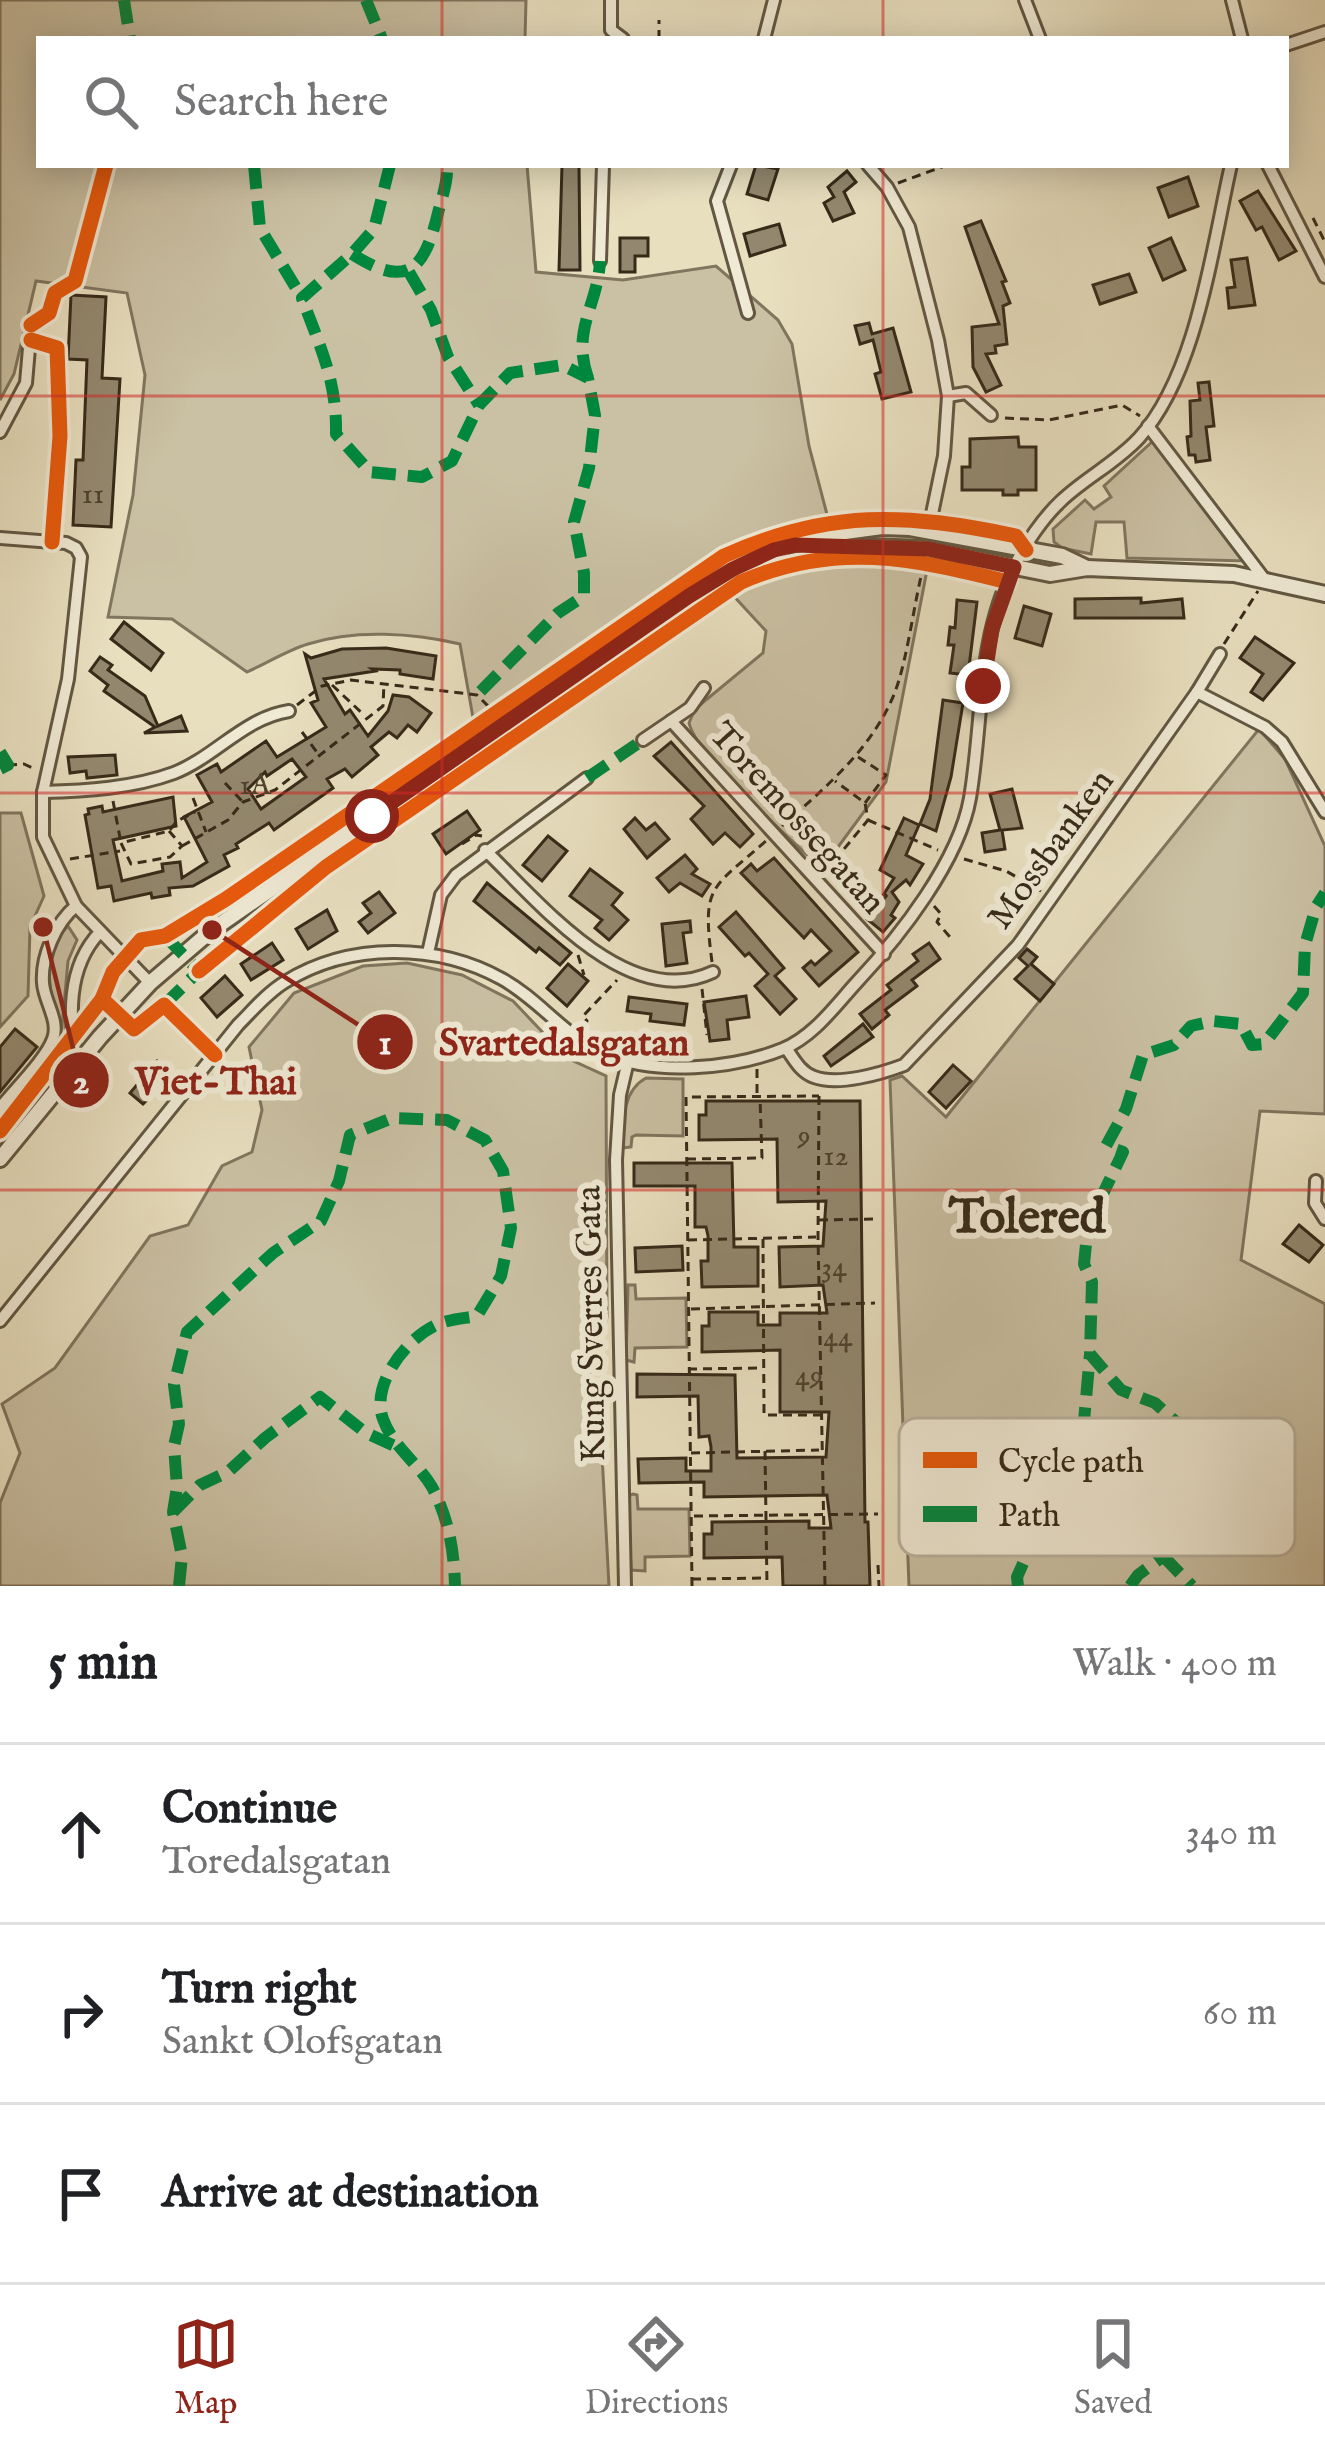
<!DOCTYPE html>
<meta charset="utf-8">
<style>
body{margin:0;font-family:"IM FELL English",serif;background:#f2f2f2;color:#202124}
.stop{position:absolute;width:36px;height:36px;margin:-27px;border:9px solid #8f2418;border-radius:50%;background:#fff}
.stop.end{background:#8f2418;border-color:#fff;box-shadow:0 3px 12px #0008}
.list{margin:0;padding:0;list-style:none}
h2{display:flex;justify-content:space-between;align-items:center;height:156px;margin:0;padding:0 48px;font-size:51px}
h2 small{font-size:39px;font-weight:400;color:#757577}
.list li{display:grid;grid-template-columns:78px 1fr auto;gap:36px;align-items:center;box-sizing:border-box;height:180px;padding:0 48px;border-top:3px solid #e0e0e0}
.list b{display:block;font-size:45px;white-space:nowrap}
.list p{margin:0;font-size:39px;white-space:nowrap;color:#757577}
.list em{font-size:39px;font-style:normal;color:#757577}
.icon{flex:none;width:66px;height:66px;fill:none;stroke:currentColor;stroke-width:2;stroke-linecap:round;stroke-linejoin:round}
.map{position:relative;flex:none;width:1325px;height:1586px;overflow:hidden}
.search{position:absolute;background:#fff;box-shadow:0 6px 30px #0003;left:36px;right:36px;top:36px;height:132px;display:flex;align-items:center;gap:30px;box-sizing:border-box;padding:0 42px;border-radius:0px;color:#757577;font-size:45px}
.sheet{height:696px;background:#fff}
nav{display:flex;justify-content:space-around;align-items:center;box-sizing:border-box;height:168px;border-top:3px solid #e0e0e0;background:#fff;font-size:33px;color:#757577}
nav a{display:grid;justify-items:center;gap:6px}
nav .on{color:#8f2418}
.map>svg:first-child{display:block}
.green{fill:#cac0a3;stroke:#80755e;stroke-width:3}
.building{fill:#93886f;stroke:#362a19;stroke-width:3;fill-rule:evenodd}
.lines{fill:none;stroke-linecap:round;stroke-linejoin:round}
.minor-casing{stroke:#625742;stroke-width:16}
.tertiary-casing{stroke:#625742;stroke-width:20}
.path{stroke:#362a19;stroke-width:3;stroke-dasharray:9 6;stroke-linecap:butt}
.minor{stroke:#f0ead5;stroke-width:10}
.tertiary{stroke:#f0ead5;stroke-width:14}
.quiet{stroke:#00873e;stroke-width:12;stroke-dasharray:24 12;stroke-linecap:butt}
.cycleway-casing{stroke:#f0ead5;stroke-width:22}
.cycleway{stroke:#e8590c;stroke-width:15}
.route{stroke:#8f2418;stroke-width:15}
.grid{fill:none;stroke:#d62828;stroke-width:3;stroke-opacity:0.55}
.labels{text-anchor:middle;stroke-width:12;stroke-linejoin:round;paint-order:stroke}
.number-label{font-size:30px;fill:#4d422e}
.street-label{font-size:36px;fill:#362a19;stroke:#f0ead5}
.district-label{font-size:48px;font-weight:bold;fill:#362a19;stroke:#f0ead5}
.key{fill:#f0ead5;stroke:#b8b09d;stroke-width:3}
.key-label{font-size:33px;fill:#362a19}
.leader{fill:none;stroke:#8f2418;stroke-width:4.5}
.callout-dot{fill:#8f2418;stroke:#f0ead5;stroke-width:4.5}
.mark-label{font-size:36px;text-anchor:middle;font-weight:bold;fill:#fff}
.callout-label{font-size:39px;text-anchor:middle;font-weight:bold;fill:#8f2418;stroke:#f0ead5;stroke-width:12;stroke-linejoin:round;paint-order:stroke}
</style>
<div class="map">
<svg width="1325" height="1586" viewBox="0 0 1325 1586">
<rect width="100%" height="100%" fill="#e8dfbf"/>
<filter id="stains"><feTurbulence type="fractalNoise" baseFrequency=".00167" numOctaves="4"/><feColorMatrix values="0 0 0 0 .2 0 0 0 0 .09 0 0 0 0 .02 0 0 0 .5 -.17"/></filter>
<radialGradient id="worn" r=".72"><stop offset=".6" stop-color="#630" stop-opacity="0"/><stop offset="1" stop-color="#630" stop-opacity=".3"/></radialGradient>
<g class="green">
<path d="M0,0H526L525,39H39V165H527L536,272L623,280L716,266L778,320L792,344L809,446L829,522L847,523L749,556L705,577L173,941L174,934L475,729L460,644C413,633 355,629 308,644C288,650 267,663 247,672L172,619L108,617L133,495L145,375L127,293L36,281L14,374L0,400Z"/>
<path d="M1153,441L1247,561L1127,558L1124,522H1096L1091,554L1062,548L1054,542L1053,529L1085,500L1094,509L1111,497L1104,486Z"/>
<path d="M855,551L928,553L927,560C862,549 808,555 746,577L495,746L498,740L722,585L775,562L820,552Z"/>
<path d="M838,559H889L928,565L886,782L824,866L818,865C788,837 698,758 689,723L695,709L763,653L766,631L729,591L778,570Z"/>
<path d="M1259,729L1285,759L1325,846V1114L1260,1111L1241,1260L1325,1304V1586H909L890,1080L902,1076L946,1117Z"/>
<path d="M0,813H21L44,896L30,927L28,996L0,1027Z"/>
<path d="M68,926L77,940L68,961L62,1027L57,1022C49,988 41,953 68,926Z"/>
<path d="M407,963L462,975L513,1001L567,1058L606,1076L607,1317L590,1376L601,1436L609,1586H0V1503L20,1453L2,1404L55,1368L150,1236L188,1225L222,1166L252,1152L262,1110L249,1047L294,993L363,966Z"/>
<path d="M646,1078L683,1079V1136L636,1135L632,1137L631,1147L622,1148C623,1122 622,1091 646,1078Z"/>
<path d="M628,1285H635L636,1299L686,1298L687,1347L635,1348L634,1362L626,1360Z"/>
<path d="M633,1494L637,1495L638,1509H689L690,1556L645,1557V1571L631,1570L628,1496Z"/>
</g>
<g class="building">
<path d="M562,165H579L580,270H559Z"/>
<path d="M756,165L778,169L768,200L747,194Z"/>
<path d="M847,171L856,182L844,192L854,213L833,221L824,203L834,197L828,187Z"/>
<path d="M1188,177L1198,206L1169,217L1158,188Z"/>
<path d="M1258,191L1296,251L1279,260L1262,227L1256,230L1240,201Z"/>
<path d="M981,221L1006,281L1002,282L1010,303L1003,306L1007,344L995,346L996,353L986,354L1001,385L986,392L973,367L972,327L999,324L965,227Z"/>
<path d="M779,224L785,245L750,256L744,234Z"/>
<path d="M620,238H648V256H635V272H620Z"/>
<path d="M1171,238L1185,270L1163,280L1149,248Z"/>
<path d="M1247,258L1255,305L1229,308L1227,288L1235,287L1231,260Z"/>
<path d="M1129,274L1136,292L1100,304L1093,285Z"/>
<path d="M71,295L106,297L102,378L120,379L111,527L73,525L76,460H83L87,360L68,359Z"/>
<path d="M869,323L872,334L893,328L911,392L882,399L875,374L881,372L873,340L860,344L855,326Z"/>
<path d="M1209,382L1214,426L1206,427L1210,460L1196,462L1195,455H1189L1187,437L1191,436L1190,401L1200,400L1198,383Z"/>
<path d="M1018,437L1019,447H1036V490H1018V495H1003V490H962V467H970V439Z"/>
<path d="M1141,598V603L1182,599L1184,618H1075V599Z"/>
<path d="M957,600L977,602L968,675L950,673L954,645H948L950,627L955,628Z"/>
<path d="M1024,606L1051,614L1042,646L1015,638Z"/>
<path d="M124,622L163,653L151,670L111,639Z"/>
<path d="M1255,637L1294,663L1263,700L1251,692L1263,674L1240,658Z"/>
<path d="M386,648L436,656L433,679L400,674V670L372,669L375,671L324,679L345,714L350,710L368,736L388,711L393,695L409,697L431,713L417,732L408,725L397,738L389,732L371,747L378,755L352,777L345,769L327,779L333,788L274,830L269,823L236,844L238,848L224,855L229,866L193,886L169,888L170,895L152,898L151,893L114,901L111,886L98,888L85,815L89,814L88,809L102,806L103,812L173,797L176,826L113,840L122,881L163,871L162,864L180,862L182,878L207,862L184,817L212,802L197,775L217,764L221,772L266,741L277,757L326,727L311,703L318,700L305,654L311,658L342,649ZM292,759L306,777L261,809L248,789L265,772L267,776Z"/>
<path d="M100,657L112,665L108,670L145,696L158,726L181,716L187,731L144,733L155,727L104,691L108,685L90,671Z"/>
<path d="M943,700L963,703L951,777L936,831L920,824L930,799Z"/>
<path d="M671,742L753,834L740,847L725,833L713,844L691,819L704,806L654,756Z"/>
<path d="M115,755L117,775L87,778L86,771L70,773L68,757Z"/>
<path d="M1012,789L1022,828L1002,830L1005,849L985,852L982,833L1000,830L990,794Z"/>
<path d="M467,811L480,830L446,854L433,834Z"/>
<path d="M635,818L646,830L655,823L669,839L647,858L624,829Z"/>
<path d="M904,818L919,825L906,855L923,864L910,885L906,880L892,892L899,902L891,915L895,918L883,932L867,919L887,895L882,897L894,878L880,870Z"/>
<path d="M548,836L567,851L542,881L523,865Z"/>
<path d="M685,855L697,869L692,874L710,884L702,896L680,883L669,892L657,878Z"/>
<path d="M774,858L858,952L819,986L803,968L811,961L815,965L831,951L811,930L804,938L741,873L751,864L757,871Z"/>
<path d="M590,869L622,893L612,905L628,920L609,940L595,928L602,920L570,896Z"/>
<path d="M487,883L571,953L560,965L539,948L536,952L474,901Z"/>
<path d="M379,892L395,913L368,933L359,922L371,913L363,903Z"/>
<path d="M327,910L337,931L308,949L296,929Z"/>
<path d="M736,912L784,968L775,976L796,999L780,1014L755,986L768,974L749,953L745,956L719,927Z"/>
<path d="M690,921L691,932L683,933L687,963L666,966L662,924Z"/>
<path d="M272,943L283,960L251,980L241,964Z"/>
<path d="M929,943L940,959L912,980L917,986L885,1010L889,1015L872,1029L860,1014L891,990L887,985L918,961L913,954Z"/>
<path d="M1027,949L1037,957L1031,964L1054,984L1040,1001L1015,979L1028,966L1019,958Z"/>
<path d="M568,964L588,981L567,1006L547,988Z"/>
<path d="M225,976L242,995L217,1017L201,998Z"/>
<path d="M746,996L749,1017L727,1020L729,1039L710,1041L704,1002Z"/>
<path d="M629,997L687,1004L684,1025L650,1021L651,1014L627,1011Z"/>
<path d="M863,1024L873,1037L831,1066L824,1056Z"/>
<path d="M15,1029L37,1047L0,1092V1047Z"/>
<path d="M157,1061L173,1074L143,1104L130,1093Z"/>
<path d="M953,1065L971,1081L946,1108L929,1092Z"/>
<path d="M706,1101H860L865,1522H868L870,1586H783L782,1557L704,1558V1534H712V1522L809,1521V1528H831L827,1495L704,1497V1482L639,1483L638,1459L686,1458V1471H711V1447L709,1436L699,1437L698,1396L637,1397V1374L735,1375L737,1458L826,1457L829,1412H780V1350L702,1352V1326H709V1312H758V1325H780V1313H827L823,1285L780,1287L779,1247L823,1246L826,1201L778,1202L777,1139L699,1140V1115H706Z"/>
<path d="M634,1163H732L734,1247H758V1286L702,1287L701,1261H708V1236L706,1227H695V1186H634Z"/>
<path d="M1299,1225L1323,1245L1309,1262L1283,1244Z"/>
<path d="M682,1246L683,1270L636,1272L635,1248Z"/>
</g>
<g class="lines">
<g class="minor-casing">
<g id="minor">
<path d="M611,0V30L623,39"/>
<path d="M1025,0L1040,39"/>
<path d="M1232,0L1242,39"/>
<path d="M764,39L774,0"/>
<path d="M1286,45L1325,32"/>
<path d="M731,165L717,201L748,313"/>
<path d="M868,165L887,187L909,227L938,340L948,396L944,456L928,533"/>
<path d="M1268,165L1325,277"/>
<path d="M600,261L603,165"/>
<path d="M948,396L966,393L991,415"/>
<path d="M1148,426L1265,580"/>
<path d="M0,432L26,383L31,325"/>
<path d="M0,538L66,543L76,548L81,557L68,679L43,792V837L76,906L150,983"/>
<path d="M704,688L690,708L671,721L884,954"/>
<path d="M1197,692L1220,654"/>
<path d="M643,740L671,721"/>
<path d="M43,792C86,791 133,788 174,773C215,757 244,718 289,711"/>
<path d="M485,850C541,904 628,1012 713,972"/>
<path d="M428,953L441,895L456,875L587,778"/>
<path d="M786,1048C794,1059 800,1072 814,1077C838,1086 880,1074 904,1065L1018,945L1197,692L1265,727L1282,742L1325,812"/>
<path d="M77,1065C69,1019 66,968 100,932"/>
<path d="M0,1108C14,1090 46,1059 53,1039C60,1021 44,1001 43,983C41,957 56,922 76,906"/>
<path d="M1316,1181L1315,1203L1325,1219"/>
<path d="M0,1321L238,1025C253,1010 267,993 285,982C349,942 437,943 502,979C540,1000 565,1037 605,1054C656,1076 733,1069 783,1049C814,1036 835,1006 857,982C900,936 959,861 970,798C983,722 977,638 1014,567C1025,544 1043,518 1061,501C1085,478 1116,463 1139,438C1197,374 1212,248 1231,165"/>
<path d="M625,1586L616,1160L620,1095L628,1061"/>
</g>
</g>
<g class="tertiary-casing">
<g id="tertiary">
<path d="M795,545L928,549L1050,574L1087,568L1234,574L1325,594"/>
<path d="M0,1159L100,1037L150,983L212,930L733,569L815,536L882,527L910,528L1062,556L1087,568"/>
</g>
</g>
<g class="path">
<path d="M659,39V20"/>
<path d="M898,183L947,165"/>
<path d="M1313,218L1324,240"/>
<path d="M1005,418L1049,420L1122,405L1140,416"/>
<path d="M1224,644L1258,591"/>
<path d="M332,685L364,715"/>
<path d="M297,705L322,686L351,680L477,695L495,713"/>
<path d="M302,732L319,755"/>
<path d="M858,757L886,775L865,803"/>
<path d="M8,765L24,764L35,769"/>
<path d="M225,783L242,801"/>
<path d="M193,798L206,832"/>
<path d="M113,801L121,843"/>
<path d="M868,820L938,850"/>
<path d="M782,826C826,787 873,748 895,692C908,657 914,602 924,564"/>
<path d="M169,831L182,846L170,857L131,864L121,843L169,831L177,821L195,812"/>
<path d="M462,844L476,835L482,836"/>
<path d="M182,846L228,820L243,802L275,790L383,706L384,683"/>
<path d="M70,859L120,851"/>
<path d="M964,859L1006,871L1043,892"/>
<path d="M825,872L868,820L865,803L835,781"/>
<path d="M934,906L941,914L937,922L950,937"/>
<path d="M578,955L584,975"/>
<path d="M712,962C702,885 710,890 766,841"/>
<path d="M702,989L707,1035"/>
<path d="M582,1025L587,1021L583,1016L617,980"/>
<path d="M757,1069V1095"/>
<path d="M819,1096L818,1237L825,1586"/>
<path d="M687,1159L762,1158L760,1098"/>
<path d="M819,1220L873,1219"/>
<path d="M763,1239L764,1415H821"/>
<path d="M688,1240L816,1237"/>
<path d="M691,1309L875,1303"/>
<path d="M688,1369L763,1368"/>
<path d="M765,1451L767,1586"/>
<path d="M691,1453L819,1450"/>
<path d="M694,1516L878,1514"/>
<path d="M878,1565L879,1586"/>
<path d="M692,1579L765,1578"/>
<path d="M692,1586L686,1097L819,1096"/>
</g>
<use href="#minor" class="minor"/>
<use href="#tertiary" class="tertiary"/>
<g class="quiet">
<path d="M124,0L130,39"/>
<path d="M366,0L382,39"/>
<path d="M254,165L260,228L302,298"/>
<path d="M390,165L374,229L352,254L302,298C320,347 337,380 336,434L370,472L422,477L452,461L479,405L510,373L562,365L588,378L595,415L589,468L574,522L584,573V596L558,613L477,695"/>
<path d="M352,254C407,289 424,271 438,213C442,197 448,182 447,165"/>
<path d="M409,272L431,310L448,357L479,405"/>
<path d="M588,378C571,330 598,305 600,261"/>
<path d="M0,752L8,765L0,769"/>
<path d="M587,778L643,740"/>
<path d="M164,1005L199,971L165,936"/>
<path d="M173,1512L200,1485L228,1472L265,1438L320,1397L366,1433L397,1447"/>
<path d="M1163,1556L1192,1586"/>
<path d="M179,1586L182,1556L173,1512L177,1487L174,1446L179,1424L174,1385L187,1332L273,1253L321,1221L339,1181L350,1135L392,1118L447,1120L485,1140L503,1171L511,1228L501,1276L477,1316C466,1318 452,1319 441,1323C408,1335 370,1384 383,1419C393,1447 418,1463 432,1487C449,1519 454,1551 455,1586"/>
<path d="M1018,1586L1017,1577L1029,1550L1021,1518L1024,1498L1049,1469L1057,1450L1084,1421L1090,1354"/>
<path d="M1130,1586L1138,1575L1177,1546L1197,1518L1184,1429L1155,1403L1121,1390L1090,1354L1092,1282L1084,1264L1088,1225L1123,1152L1106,1146L1126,1109L1143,1055L1174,1045L1191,1026L1213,1021L1241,1024L1252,1045L1264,1044L1303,993L1305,945L1316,907L1325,893"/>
</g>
<g class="cycleway-casing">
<g id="cycleway">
<path d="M31,325L49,313L55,293L75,281L106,165"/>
<path d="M31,340L57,348L60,436L52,542"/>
<path d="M199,971L326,867L741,582C836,541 912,558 1008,582"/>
<path d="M102,999L134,1029L164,1005L215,1055"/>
<path d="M0,1131L102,999L113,972L141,940L165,936L226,899L724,556C829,509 906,513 1016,536L1026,550"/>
</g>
</g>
<use href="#cycleway" class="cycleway"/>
</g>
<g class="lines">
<path class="route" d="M372,816L689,596L733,569L774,550L795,545L928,549L1014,567L992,629L983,686"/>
</g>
<path class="grid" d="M442,0V39M883,0V39M442,165V1586M883,165V1586M0,396H1325M0,793H1325M0,1190H1325"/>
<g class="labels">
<g class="number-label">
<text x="93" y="503">11</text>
<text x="255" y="794">1A</text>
<text x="804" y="1145">9</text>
<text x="836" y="1165">12</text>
<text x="834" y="1276">34</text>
<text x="838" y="1346">44</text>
<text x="809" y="1385">49</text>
</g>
<g class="street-label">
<text transform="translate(799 817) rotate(48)" y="13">Toremossegatan</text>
<text transform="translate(1049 848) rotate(-54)" y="13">Mossbanken</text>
<text transform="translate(589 1324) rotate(-91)" y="13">Kung Sverres Gata</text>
</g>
<g class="district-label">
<text x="1027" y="1232">Tolered</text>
</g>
</g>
<rect x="899" y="1418" width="396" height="138" rx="18" class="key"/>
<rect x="923" y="1452" width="54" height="16" fill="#e8590c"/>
<rect x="923" y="1506" width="54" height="16" fill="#00873e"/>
<g class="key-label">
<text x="998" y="1472">Cycle path</text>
<text x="998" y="1526">Path</text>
</g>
<path class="leader" d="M212 930L385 1042M43 927L81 1080"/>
<g class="callout-dot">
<circle cx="212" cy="930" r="12"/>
<circle cx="43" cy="927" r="12"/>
<circle cx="385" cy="1042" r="30"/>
<circle cx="81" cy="1080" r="30"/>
</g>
<g class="mark-label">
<text x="385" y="1054">1</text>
<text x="81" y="1093">2</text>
</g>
<g class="callout-label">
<text x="564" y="1055">Svartedalsgatan</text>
<text x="216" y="1094">Viet-Thai</text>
</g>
<rect width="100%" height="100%" filter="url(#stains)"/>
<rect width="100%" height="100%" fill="url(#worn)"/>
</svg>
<div class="stop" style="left:372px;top:816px"></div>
<div class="stop end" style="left:983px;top:686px"></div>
<div class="search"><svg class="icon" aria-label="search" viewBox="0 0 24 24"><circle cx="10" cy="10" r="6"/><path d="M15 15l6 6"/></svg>Search here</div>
</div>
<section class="sheet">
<h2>5 min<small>Walk · 400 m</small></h2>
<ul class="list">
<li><svg class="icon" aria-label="ahead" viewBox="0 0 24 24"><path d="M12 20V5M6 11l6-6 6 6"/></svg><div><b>Continue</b><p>Toredalsgatan</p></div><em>340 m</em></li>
<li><svg class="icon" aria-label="right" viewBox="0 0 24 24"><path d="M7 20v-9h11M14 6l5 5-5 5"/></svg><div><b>Turn right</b><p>Sankt Olofsgatan</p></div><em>60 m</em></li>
<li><svg class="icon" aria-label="arrive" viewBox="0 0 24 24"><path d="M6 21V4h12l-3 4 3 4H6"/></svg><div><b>Arrive at destination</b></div></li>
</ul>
</section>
<nav>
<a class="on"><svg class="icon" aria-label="map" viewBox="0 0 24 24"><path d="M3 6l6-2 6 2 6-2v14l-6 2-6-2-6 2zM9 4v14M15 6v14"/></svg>Map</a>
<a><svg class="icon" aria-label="directions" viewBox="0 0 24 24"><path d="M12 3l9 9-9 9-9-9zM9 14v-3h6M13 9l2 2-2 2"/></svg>Directions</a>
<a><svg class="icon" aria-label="saved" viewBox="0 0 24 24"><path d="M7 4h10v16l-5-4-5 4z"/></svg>Saved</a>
</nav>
